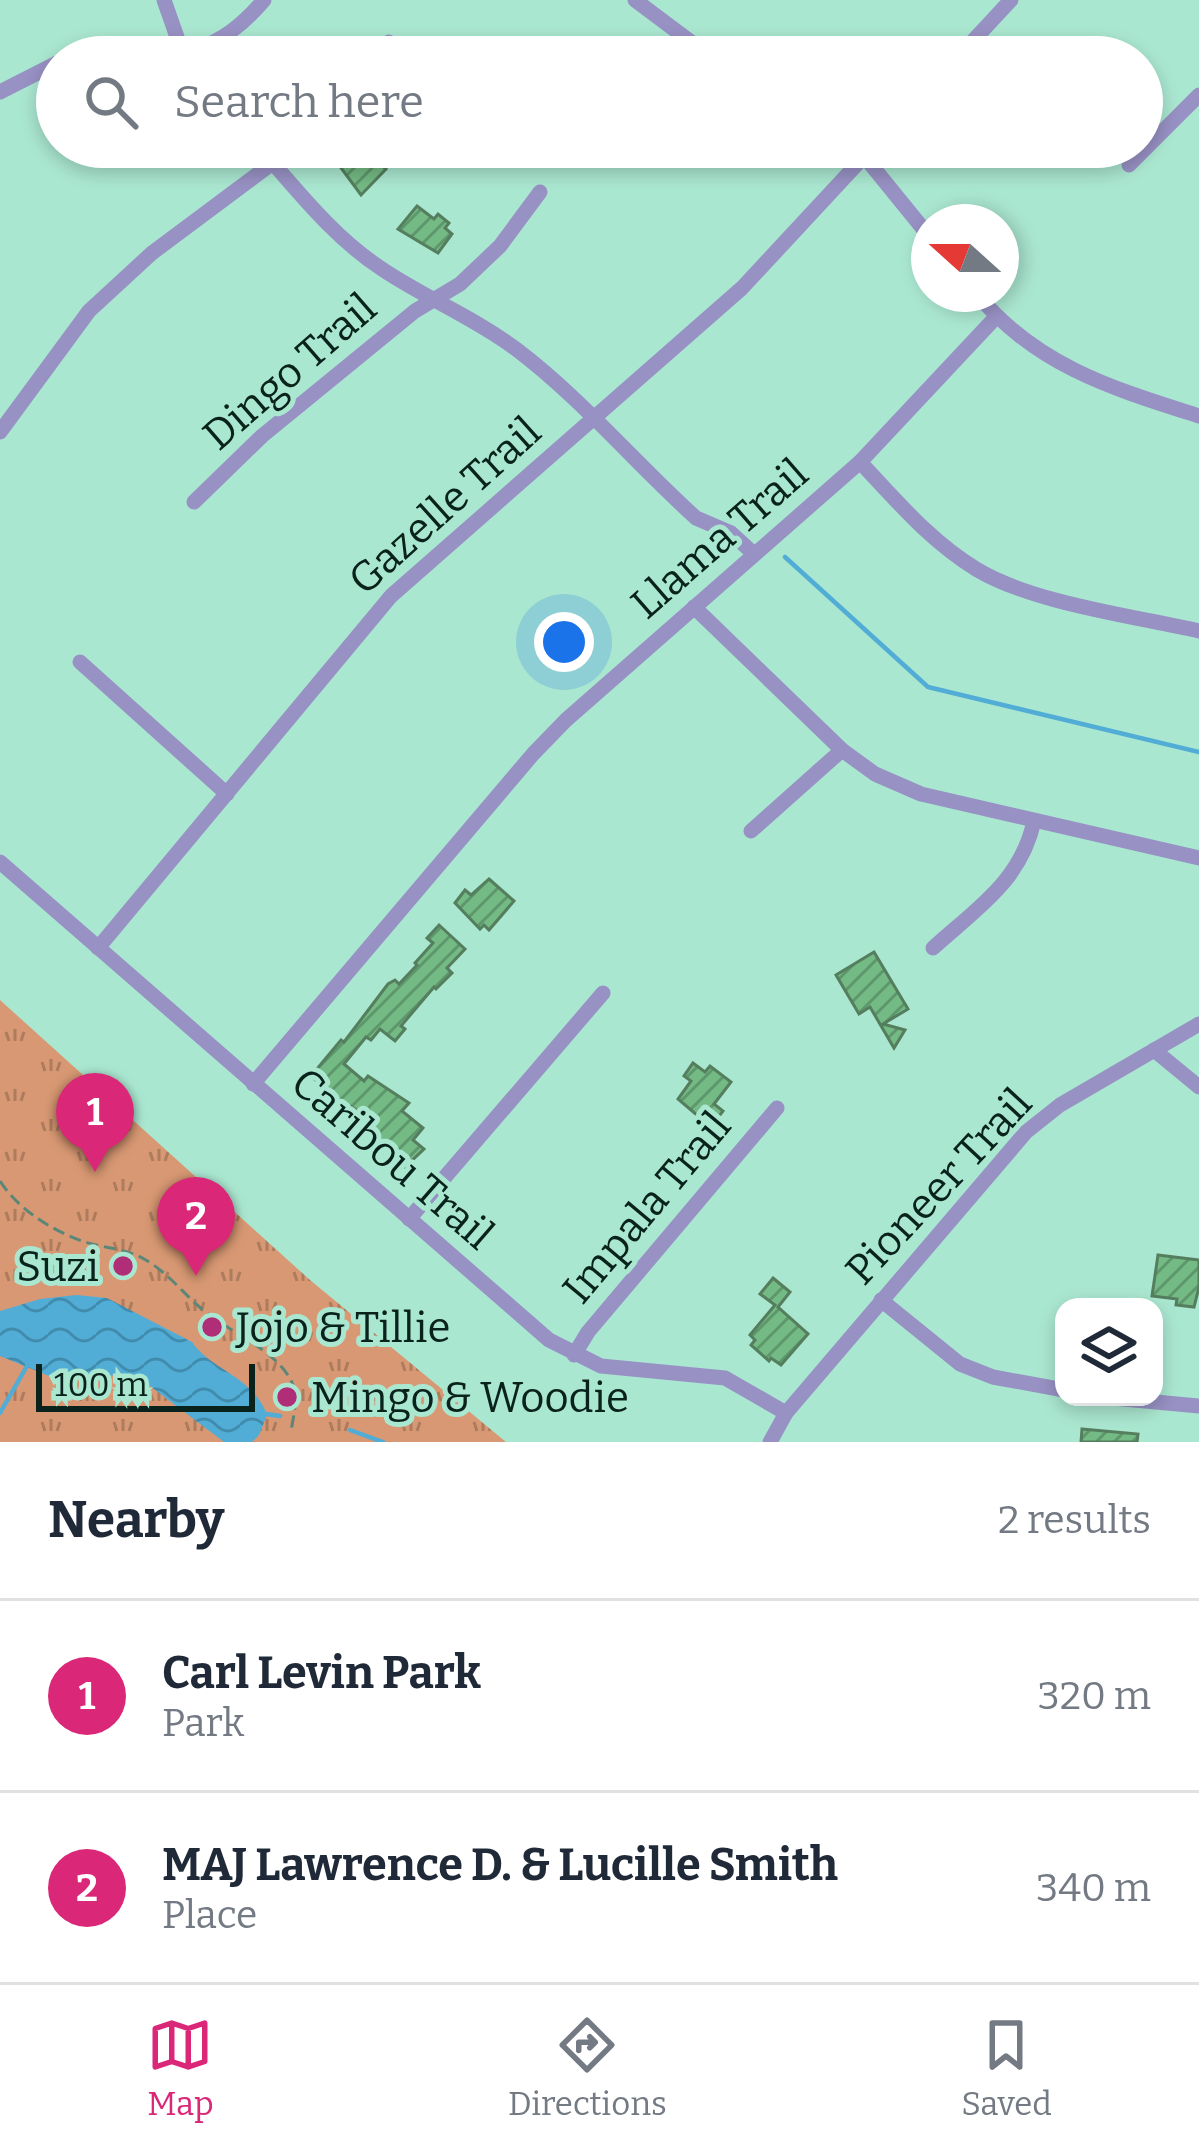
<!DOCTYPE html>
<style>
body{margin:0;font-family:Bitter,serif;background:#f6f6f7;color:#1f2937}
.controls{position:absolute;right:36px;bottom:36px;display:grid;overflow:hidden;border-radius:24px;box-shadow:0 6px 18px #0003}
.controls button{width:108px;height:108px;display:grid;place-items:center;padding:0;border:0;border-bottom:3px solid #e0e1e3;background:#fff;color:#1f2937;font:60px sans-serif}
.compass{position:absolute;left:911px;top:204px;width:108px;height:108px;border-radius:50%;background:#fff;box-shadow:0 6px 18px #0003;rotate:291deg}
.scale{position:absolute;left:36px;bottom:30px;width:219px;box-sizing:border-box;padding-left:12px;border:6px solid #09221b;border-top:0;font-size:33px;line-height:42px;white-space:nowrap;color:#09221b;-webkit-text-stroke:9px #aae7d1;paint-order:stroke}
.you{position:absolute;left:564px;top:642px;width:42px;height:42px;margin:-30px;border:9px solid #fff;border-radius:50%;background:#1a73e8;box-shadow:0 0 0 18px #1a73e833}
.badge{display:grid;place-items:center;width:78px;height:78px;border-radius:50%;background:#db2777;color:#fff;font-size:39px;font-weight:700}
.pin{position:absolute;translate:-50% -99px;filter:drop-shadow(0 3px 6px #0008)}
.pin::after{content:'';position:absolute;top:63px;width:42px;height:36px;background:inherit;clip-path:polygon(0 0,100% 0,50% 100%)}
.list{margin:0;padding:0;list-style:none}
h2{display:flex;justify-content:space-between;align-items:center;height:156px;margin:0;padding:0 48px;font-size:51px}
h2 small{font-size:39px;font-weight:400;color:#747a83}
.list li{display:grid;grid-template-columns:78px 1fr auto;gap:36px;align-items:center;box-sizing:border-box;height:192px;padding:0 48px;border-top:3px solid #e0e1e3}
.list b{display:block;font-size:45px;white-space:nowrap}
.list p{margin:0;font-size:39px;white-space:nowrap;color:#747a83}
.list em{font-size:39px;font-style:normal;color:#747a83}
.icon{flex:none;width:66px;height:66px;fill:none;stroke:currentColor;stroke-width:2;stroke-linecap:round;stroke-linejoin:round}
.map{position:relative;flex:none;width:1199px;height:1442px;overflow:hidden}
.search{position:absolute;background:#fff;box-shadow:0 6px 18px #0003;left:36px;right:36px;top:36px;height:132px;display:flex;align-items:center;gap:30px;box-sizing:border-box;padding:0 42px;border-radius:66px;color:#747a83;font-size:45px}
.sheet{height:540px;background:#fff}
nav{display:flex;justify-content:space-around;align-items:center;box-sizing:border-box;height:168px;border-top:3px solid #e0e1e3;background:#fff;font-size:33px;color:#747a83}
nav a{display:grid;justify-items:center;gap:6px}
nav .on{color:#db2777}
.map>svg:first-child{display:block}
.park{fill:url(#park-tufts)}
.water{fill:url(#water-waves)}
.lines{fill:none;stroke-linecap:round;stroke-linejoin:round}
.stream{stroke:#51acd6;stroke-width:4.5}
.building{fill:url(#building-hatch);stroke:#547e5d;stroke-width:3}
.path{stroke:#5c8778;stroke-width:3;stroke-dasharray:12 6;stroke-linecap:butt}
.street{stroke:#9891c4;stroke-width:15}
.poi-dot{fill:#b02e78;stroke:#aae7d1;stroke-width:4.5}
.labels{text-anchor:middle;stroke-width:10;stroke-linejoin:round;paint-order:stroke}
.street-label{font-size:42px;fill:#09221b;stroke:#aae7d1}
.poi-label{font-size:42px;fill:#09221b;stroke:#aae7d1;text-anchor:start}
</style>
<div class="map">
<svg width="1199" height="1442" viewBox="0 0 1199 1442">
<defs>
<pattern id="park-tufts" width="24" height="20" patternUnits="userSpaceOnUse" patternTransform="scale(3)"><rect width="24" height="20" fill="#d89873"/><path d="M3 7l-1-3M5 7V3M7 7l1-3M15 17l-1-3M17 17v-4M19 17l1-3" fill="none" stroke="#ad7c5e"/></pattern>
<pattern id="water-waves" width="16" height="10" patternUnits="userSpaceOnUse" patternTransform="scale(3)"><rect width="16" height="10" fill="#51acd6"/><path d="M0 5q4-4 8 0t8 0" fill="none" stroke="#418cad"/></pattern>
<pattern id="building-hatch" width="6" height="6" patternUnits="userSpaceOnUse" patternTransform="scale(3)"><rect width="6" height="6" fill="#74ba84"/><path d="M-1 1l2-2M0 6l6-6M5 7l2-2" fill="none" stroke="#5d976b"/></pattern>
</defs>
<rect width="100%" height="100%" fill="#aae7d1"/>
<path class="park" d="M0,1000L310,1280L506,1442H0Z"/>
<path class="water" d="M76,1295L107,1298L192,1342C212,1371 253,1376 267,1415L259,1435L252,1442H224L142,1380L116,1375L61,1381L0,1356V1311L40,1299Z"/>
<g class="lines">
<g class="stream">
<path d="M785,557L928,687L1199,752"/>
<path d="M0,1413L27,1366"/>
<path d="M266,1414L280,1416"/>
<path d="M350,1430L383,1442"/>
</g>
</g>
<g class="building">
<path d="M349,147H361L386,169L361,195L336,161Z"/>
<path d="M417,206L434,219L438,214L449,223L445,228L452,234L438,253L398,229Z"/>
<path d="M489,879L514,901L489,930L484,925L480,929L455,903L465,890L471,895Z"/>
<path d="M439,925L465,949L447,968L452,973L436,989L434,987L401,1026L405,1029L395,1041L380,1029L371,1040L366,1037L344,1064L364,1081L368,1076L409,1103L402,1111L423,1128L413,1140L424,1149L405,1167L389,1154L392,1150L366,1128L372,1120L344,1102L338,1110L320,1094L325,1088L311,1076L341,1040L344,1042L388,984L395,980L399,984L417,965L415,963L433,943L427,938Z"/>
<path d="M874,952L908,1009L883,1024L905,1030L894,1048L870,1007L859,1014L836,975Z"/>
<path d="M693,1063L705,1072L710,1066L731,1082L714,1104L723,1111L711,1127L678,1099L691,1081L684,1076Z"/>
<path d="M1158,1255L1199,1260V1287L1194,1307L1176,1305L1177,1299L1152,1296Z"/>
<path d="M773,1278L790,1292L778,1307L808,1334L781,1365L771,1358L769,1361L751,1345L755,1340L750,1335L775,1305L760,1294Z"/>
<path d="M1082,1429L1138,1434L1137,1442H1081Z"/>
</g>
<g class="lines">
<path class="path" d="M0,1181C18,1209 51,1230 82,1241C99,1247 119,1248 136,1255C166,1268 183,1295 208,1314C233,1333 273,1350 289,1377C300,1393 294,1413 291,1431"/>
<g class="street">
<path d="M164,0L184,57"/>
<path d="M635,0L711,57"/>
<path d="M109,57C181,55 215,57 264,0"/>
<path d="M377,57L389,42"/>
<path d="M958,57L1011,0"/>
<path d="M0,92L57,63"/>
<path d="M259,147C297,190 333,237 382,269C425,298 473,317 516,349C581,398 635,463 696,518L731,533L754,554"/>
<path d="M851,147L864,156L929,236"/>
<path d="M1129,165L1199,95"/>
<path d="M977,294C1036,366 1114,389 1199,416"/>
<path d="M0,432L89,311L152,253L294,147"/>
<path d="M860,462C897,501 930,541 976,569C1032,603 1133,616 1199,631"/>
<path d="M194,502L262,436L415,311L460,284L500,246L540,192"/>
<path d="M694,607L842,750L875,774L921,794L1199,858"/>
<path d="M80,662L227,794"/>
<path d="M751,831L842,750"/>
<path d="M0,862L549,1340L601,1366L725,1378L786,1413"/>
<path d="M98,948L391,596L742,288L873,147"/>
<path d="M933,948C977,908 1021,881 1034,821"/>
<path d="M1154,1050L1199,1087"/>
<path d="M253,1084L533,754L566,720L860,462L996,317"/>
<path d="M409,1219L603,993"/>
<path d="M881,1300L960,1364L993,1377L1064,1390"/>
<path d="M574,1355L588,1332L777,1108"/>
<path d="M1102,1397L1199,1406"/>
<path d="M770,1442L786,1413L1026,1132L1060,1105L1199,1024"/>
</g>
</g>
<g class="poi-dot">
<circle cx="123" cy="1266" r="12"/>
<circle cx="212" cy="1327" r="12"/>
<circle cx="287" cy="1397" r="12"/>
</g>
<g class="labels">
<g class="street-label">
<text transform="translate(289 371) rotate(-41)" y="15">Dingo Trail</text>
<text transform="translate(444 505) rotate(-42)" y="15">Gazelle Trail</text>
<text transform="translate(719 538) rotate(-41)" y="15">Llama Trail</text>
<text transform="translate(393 1158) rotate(41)" y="15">Caribou Trail</text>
<text transform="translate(938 1186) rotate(-47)" y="15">Pioneer Trail</text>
<text transform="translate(646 1207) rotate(-50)" y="15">Impala Trail</text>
</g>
<g class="poi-label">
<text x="99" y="1281" text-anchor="end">Suzi</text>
<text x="236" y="1342">Jojo &amp; Tillie</text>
<text x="311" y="1412">Mingo &amp; Woodie</text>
</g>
</g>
</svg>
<div class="controls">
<button><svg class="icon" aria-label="layers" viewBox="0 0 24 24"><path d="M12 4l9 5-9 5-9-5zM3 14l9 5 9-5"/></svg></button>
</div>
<svg class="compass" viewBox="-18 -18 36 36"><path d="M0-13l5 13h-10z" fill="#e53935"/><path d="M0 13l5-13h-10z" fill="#747a83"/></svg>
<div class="scale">100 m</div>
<div class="you"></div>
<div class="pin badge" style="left:95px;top:1172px">1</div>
<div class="pin badge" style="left:196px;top:1276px">2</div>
<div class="search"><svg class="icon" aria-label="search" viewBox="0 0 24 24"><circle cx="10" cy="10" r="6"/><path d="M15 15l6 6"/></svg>Search here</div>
</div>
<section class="sheet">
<h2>Nearby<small>2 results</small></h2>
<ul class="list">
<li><span class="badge">1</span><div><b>Carl Levin Park</b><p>Park</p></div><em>320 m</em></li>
<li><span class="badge">2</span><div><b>MAJ Lawrence D. &amp; Lucille Smith</b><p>Place</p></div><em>340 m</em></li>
</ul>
</section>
<nav>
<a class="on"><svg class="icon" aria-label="map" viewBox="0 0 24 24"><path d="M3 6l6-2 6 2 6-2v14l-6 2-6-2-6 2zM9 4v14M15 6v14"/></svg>Map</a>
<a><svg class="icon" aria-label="directions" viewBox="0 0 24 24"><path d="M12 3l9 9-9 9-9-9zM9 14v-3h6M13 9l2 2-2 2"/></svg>Directions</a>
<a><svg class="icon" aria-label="saved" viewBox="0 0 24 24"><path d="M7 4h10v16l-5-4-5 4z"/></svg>Saved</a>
</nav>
